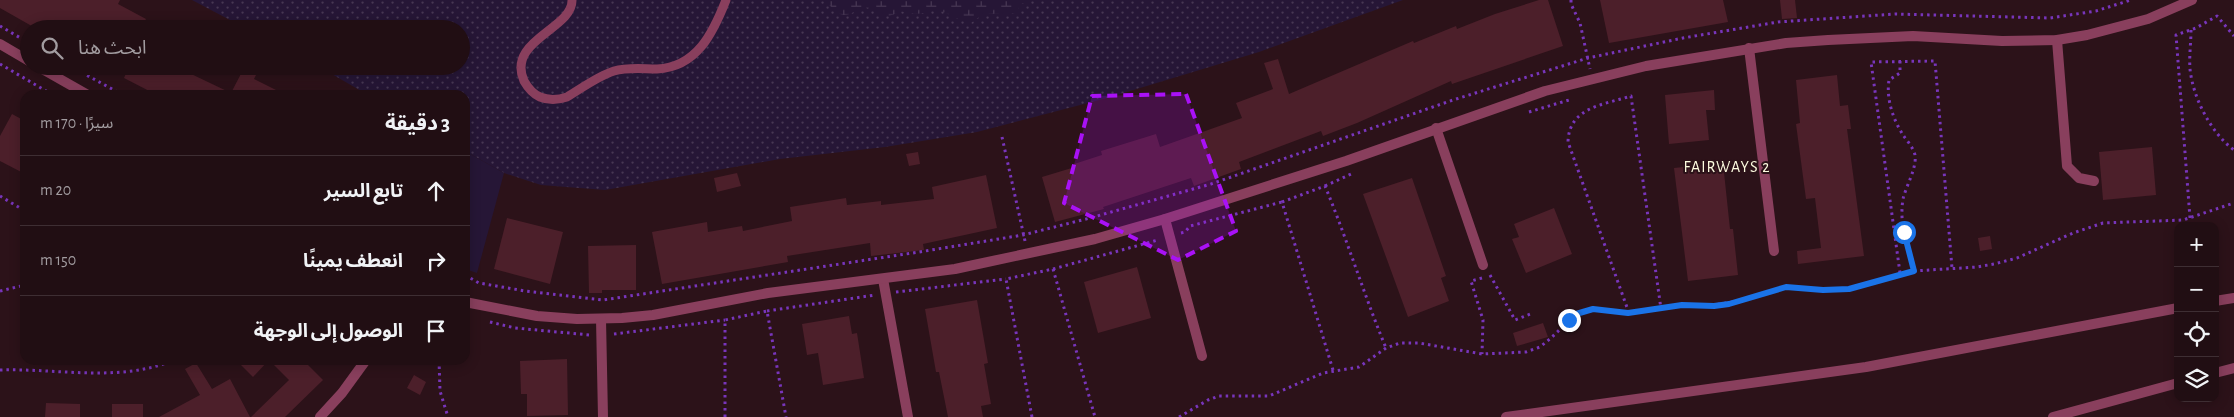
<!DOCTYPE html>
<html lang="ar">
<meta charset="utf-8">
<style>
body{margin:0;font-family:"Alegreya Sans","Noto Sans Arabic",sans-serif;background:#29171c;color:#f1f3f6;direction:rtl}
.controls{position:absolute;right:15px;bottom:15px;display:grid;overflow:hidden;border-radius:10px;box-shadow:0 2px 12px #0003}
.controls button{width:45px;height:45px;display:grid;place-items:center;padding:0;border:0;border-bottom:1px solid #3e2e33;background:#210e13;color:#f1f3f6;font:25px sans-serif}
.stop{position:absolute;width:15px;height:15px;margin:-11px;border:4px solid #1a73e8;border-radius:50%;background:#fff}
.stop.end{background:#1a73e8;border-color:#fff;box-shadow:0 1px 5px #0008}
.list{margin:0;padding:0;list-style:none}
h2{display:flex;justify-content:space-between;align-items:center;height:65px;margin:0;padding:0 20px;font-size:21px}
h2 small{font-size:16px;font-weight:400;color:#a29ca0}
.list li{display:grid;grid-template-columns:32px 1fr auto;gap:15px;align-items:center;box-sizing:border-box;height:70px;padding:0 20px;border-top:1px solid #3e2e33}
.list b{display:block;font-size:19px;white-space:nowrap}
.list em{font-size:16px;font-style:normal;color:#a29ca0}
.icon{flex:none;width:28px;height:28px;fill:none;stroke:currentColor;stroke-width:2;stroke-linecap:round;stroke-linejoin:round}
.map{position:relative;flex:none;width:2234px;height:417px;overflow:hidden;direction:ltr}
.search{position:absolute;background:#210e13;box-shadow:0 2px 12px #0003;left:20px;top:20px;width:450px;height:55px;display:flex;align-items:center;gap:12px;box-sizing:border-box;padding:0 18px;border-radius:28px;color:#a29ca0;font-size:19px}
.panel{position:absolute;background:#210e13;box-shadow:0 2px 12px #0003;left:20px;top:90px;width:450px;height:275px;border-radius:15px;direction:rtl}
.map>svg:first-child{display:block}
.grass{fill:url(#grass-dots)}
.wetland{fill:url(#wetland-marsh)}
.green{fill:#261636}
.building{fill:#4c1f2a}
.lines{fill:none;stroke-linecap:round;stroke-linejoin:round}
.path{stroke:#7835bb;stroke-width:3;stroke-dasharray:2.5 4;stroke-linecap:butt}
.service{stroke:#893f5d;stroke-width:9}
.minor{stroke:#893f5d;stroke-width:10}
.route{stroke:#1a73e8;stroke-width:6}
.marked{fill:#a911f7;fill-opacity:0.2;stroke:#a911f7;stroke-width:4;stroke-dasharray:10 6;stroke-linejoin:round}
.labels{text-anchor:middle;stroke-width:4;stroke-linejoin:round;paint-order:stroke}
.neighbourhood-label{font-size:16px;letter-spacing:1px;fill:#fefce0;stroke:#2c1219}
</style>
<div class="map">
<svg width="2234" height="417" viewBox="0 0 2234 417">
<defs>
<pattern id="grass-dots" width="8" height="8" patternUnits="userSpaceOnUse" patternTransform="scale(1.25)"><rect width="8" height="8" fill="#261636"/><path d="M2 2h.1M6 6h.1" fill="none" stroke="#473753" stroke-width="1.8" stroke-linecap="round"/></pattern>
<pattern id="wetland-marsh" width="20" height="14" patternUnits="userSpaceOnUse" patternTransform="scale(1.25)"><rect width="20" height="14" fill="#261636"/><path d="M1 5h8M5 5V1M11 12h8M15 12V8" fill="none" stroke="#473753"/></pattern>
</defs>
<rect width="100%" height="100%" fill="#2c1219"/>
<path class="grass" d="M192,0H1403L1259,52L1107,98L977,132L885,147L780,159L605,190L541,185L504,173L465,151V95H368L318,66H461V29H247Z"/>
<path class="wetland" d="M822,0H1032L1021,4L1016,13C994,17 989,8 971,23C955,20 949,12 934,9C922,15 914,15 901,11C876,25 879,4 862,8C855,10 848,18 840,14C833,10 829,3 822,0Z"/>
<path class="green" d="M465,151L504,173L477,273L465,269Z"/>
<g class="building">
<path d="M0,0H120L118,4L146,19L140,29H37L0,8Z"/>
<path d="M1539,0H1548L1563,46L1452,84L1451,81L1357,123L1323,136L1321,131L1239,162L1241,169L1194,186L1191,178L1103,207L1104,209L1055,222L1042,177L1075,167L1074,164L1102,155L1101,151L1156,134L1160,147L1242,118L1236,103L1273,89L1264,63L1278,59L1289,94L1413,41L1414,43L1456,26L1457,29L1495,14Z"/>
<path d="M1600,0H1723L1728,22L1609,43Z"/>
<path d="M1780,0H1795L1797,18L1782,19Z"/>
<path d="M129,66H190L187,72L231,93L245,66H249L258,71L254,79L286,95H157L124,78Z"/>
<path d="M1837,75L1840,106L1848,105L1851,129H1847L1864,256L1798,264L1797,251L1821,248L1815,198L1806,199L1796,124L1800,123L1796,80Z"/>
<path d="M1714,90L1715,110H1706L1709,140L1669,144L1665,95Z"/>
<path d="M12,114L25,121V174L0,161V136Z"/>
<path d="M2152,147L2156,195L2103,200L2099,152Z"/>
<path d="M918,152L920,164L909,166L906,154Z"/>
<path d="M1723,163L1730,229H1733L1738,275L1688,281L1674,168Z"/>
<path d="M737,173L741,186L717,192L714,178Z"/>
<path d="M986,175L997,228L923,244L924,250L871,256L870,243L787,256L788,262L662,284L652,232L707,222L708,232L742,226L743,231L792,221L790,207L846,198L847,205L881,201V205L934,199L932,187Z"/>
<path d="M1412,178L1446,276L1441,278L1449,301L1408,317L1363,194Z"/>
<path d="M1554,208L1572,254L1526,273L1512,239L1519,237L1514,224Z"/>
<path d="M507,218L563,232L550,284L494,269Z"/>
<path d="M1990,236L1992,249L1980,251L1978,238Z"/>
<path d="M636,245V290H602V293H589L588,246Z"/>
<path d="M1137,267L1151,318L1098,333L1084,282Z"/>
<path d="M977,300L988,363L984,364L991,404L981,406L983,417H948L939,372H936L925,309Z"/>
<path d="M849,316L852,334L857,333L864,378L823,385L818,353L807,355L802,324Z"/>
<path d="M1543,323L1548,337L1517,346L1513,333Z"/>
<path d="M567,359L568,415L527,416V394H521L520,361Z"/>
<path d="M236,360H303L323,380L285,417H251L289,380L269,360L253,377Z"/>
<path d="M196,363L212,389L230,379L250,417H159L200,395L185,369Z"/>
<path d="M414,375L426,382L420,395L407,388Z"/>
<path d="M46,403L80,404V417H45Z"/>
<rect x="112" y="404" width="31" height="13"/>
</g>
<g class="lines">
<g class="path">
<path d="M1571,0V4L1580,23L1590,69"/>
<path d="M0,26L29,43"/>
<path d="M2191,30C2191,43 2189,56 2190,69C2193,98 2211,133 2234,150"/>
<path d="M1900,61V73L1889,80C1886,99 1893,119 1903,135C1907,141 1913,147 1915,155C1917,168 1906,186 1903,199C1899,224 1907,247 1914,271"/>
<path d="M0,64L53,95"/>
<path d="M70,66L123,95"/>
<path d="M1529,112L1569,100"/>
<path d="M1002,137L1025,241"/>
<path d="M1325,186L1351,174"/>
<path d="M0,196L25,211"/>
<path d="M2190,218L2176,35L2196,28L2217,16L2234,36"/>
<path d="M1181,233L1185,232L1190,226L1282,202"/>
<path d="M1053,269L1158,240"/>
<path d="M1900,273L1871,62L1935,61L1952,268"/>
<path d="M465,275L479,283L525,291L603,300L919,252L1023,235L1090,218L1211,184L1453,100L1588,58L1683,38L1778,22L1895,14L2050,18L2096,11L2131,0"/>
<path d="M1490,275L1515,320L1533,313"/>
<path d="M1482,278L1471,281L1483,320L1482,354"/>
<path d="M0,291L25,285"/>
<path d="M896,292L1006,279"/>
<path d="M767,311L875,295"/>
<path d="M1629,313L1568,142C1569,107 1603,105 1631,96L1661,309"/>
<path d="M490,322L515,328L590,335"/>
<path d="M614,334L725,320"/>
<path d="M439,360L440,391L448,417"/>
<path d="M0,370C56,368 120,383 174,360"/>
<path d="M1333,370L1282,202L1325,186C1347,239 1364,295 1386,348"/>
<path d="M725,417V320L767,311L786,417"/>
<path d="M1032,417L1006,279L1053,269L1095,417"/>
<path d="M1179,417L1208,400L1219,396H1269L1323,373L1359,367L1386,348L1400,343H1419L1482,354L1526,352L1540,347L1551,338L1576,314L1584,311L1593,309L1629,313L1682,305H1714L1745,300L1786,287L1823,290L1849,289L1914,271L1977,267L1994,264L2017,258L2073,233L2103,223L2183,220L2234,203"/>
</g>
<path class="service" d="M572,0C573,29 506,40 524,81C528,88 533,94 540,97C550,101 558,100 567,97C582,88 598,76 614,71C628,67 643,69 657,69C697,67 713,33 726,0"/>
<g class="minor">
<path d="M2057,40L2067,166L2079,178L2094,181"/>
<path d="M0,44L29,61"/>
<path d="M1749,48L1774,251"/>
<path d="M37,66L88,95"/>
<path d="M1436,128L1483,265"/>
<path d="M1165,219L1202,356"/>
<path d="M883,279L908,417"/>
<path d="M2215,301L2234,298"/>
<path d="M465,302L537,316L577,319L622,318L653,315L768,293L955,269L1095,239L1165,219L1346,161L1545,91L1646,66L1786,43L1828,40L1913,36L2002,41L2057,40L2087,35L2148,19L2192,0"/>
<path d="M601,319L603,417"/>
<path d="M2215,373L2234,368"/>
<path d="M320,417L342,393L366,360"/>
<path d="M1506,417L1866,367L2178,308"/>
<path d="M2053,417L2178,383"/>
</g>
</g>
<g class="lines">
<path class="route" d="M1569,320L1576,314L1593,309L1628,313L1682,305L1714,306L1729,304L1786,287L1823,290L1849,289L1914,271L1904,232"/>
</g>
<path class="marked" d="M1186,94L1236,231L1178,260L1064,203L1092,96Z"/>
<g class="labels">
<g class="neighbourhood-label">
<text x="1727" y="172">FAIRWAYS 2</text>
</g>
</g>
</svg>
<div class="controls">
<button>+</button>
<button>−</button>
<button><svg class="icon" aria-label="locate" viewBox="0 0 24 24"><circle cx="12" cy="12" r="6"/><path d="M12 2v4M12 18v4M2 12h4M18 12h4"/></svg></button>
<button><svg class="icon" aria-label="layers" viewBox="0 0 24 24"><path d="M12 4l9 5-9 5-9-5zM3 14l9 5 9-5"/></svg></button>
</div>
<div class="stop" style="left:1904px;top:232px"></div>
<div class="stop end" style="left:1569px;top:320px"></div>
<div class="search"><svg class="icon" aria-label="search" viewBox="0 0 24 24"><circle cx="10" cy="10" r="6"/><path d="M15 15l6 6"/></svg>ابحث هنا</div>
<section class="panel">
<h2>3 دقيقة<small>سيرًا · 170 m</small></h2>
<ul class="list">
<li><svg class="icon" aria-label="ahead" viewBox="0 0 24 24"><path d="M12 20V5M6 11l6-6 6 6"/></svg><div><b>تابع السير</b></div><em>20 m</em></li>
<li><svg class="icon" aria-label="right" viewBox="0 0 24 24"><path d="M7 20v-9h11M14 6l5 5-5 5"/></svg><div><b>انعطف يمينًا</b></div><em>150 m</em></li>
<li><svg class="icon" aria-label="arrive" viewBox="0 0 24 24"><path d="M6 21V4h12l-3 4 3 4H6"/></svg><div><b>الوصول إلى الوجهة</b></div></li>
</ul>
</section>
</div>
